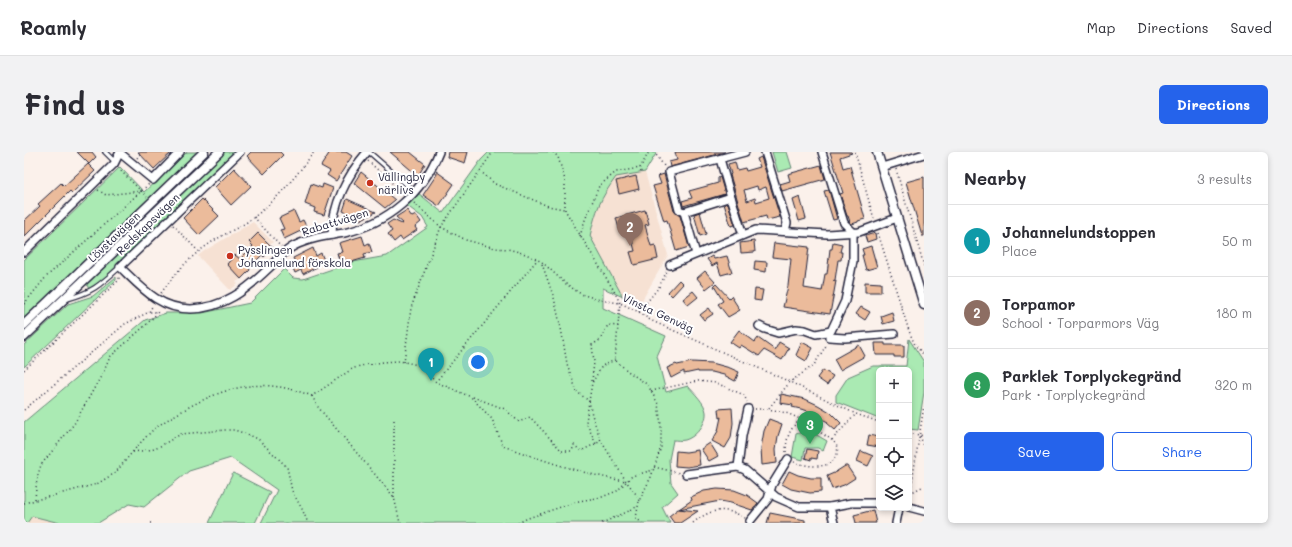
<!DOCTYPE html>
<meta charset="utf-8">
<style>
body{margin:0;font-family:Mali,sans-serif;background:#f2f2f3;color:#2b2b33}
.controls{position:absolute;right:12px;bottom:12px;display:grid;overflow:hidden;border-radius:6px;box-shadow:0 2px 6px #0003}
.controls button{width:36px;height:36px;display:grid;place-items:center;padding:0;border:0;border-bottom:1px solid #e1e1e2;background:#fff;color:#2b2b33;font:20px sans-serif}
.you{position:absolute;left:454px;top:210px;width:14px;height:14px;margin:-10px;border:3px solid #fff;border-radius:50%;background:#1a73e8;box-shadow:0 0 0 6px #1a73e833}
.badge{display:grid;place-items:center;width:26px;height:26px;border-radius:50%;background:#2563eb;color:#fff;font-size:13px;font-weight:700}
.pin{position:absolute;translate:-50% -33px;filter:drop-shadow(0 1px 2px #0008)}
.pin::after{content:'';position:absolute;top:21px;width:14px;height:12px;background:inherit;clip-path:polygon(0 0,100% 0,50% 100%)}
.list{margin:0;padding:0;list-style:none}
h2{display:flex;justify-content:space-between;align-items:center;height:52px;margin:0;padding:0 16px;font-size:17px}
h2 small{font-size:13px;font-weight:400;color:#7c7c81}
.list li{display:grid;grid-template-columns:26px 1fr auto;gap:12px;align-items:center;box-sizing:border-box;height:72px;padding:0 16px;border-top:1px solid #e1e1e2}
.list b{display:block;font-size:15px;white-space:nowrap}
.list p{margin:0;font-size:13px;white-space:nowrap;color:#7c7c81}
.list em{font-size:13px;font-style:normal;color:#7c7c81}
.actions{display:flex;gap:8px;padding:12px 16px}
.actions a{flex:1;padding:9px 0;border:1px solid #2563eb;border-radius:6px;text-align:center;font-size:14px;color:#2563eb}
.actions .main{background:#2563eb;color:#fff}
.icon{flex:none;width:22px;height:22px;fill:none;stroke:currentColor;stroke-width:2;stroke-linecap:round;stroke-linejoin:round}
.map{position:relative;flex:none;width:900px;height:371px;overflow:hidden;border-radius:6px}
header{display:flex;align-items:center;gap:24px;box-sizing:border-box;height:56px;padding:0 20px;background:#fff;border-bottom:1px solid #e1e1e2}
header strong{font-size:19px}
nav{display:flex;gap:22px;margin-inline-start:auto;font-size:14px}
.intro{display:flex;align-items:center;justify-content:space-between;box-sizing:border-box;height:96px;padding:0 24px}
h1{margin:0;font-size:28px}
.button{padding:10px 18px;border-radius:6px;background:#2563eb;color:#fff;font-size:14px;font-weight:700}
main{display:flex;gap:24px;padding:0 24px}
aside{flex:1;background:#fff;border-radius:6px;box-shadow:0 2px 6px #0003}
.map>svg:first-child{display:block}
.built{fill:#f6e1d3}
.green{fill:#aaeab3;stroke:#668677}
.building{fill:#ebbb9b;stroke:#22223b;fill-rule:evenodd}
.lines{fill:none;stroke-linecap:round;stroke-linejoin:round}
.service-casing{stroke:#22223b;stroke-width:6}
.minor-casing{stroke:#22223b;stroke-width:10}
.tertiary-casing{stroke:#22223b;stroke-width:11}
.path{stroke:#22223b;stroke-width:1.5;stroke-dasharray:1 3;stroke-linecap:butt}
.service{stroke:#fff;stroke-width:3.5}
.minor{stroke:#fff;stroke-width:7}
.tertiary{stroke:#fff;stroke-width:8}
.poi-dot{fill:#c8321e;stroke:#fff;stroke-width:1.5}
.labels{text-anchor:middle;stroke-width:4;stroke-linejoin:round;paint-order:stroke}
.poi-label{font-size:11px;fill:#22223b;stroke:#fff;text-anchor:start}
.street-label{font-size:11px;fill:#22223b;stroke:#fff}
</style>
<header>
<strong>Roamly</strong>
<nav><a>Map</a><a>Directions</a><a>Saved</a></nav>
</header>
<div class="intro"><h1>Find us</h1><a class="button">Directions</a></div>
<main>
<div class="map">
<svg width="900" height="371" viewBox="0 0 900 371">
<rect width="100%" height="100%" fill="#fbf1eb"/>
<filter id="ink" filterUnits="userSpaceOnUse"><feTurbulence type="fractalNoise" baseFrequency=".025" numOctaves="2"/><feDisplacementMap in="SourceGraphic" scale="8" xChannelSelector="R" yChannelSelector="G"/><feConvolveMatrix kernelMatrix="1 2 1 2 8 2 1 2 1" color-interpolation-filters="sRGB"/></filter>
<g filter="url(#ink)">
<g class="built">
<path d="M621,20L644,103L617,150L599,145L566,84L571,61L580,42L592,24Z"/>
<path d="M229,70L249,90L246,93L249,96L238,103L225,116L226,118L217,127L212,130L214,132L206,138L174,104L180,99Z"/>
<path d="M7,364L36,371H3Z"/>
</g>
<g class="green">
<path d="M163,0H175L0,167V108L96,15L120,40Z"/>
<path d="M200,0H212L77,129L65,137L62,131Z"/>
<path d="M465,0H633L621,20L592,25C576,47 572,58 566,84L599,145L579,136V156L642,184L633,204L642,240L664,234C670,241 681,251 682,260C683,271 672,285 661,288C657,289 652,288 649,288L645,308L647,331L654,341L638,355L646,371H237L253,338L207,306L165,319L120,355L105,352L74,371H36L8,364L3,371H0V270L121,168L142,161H178L226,151L260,117L269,126L279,127L329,110L363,104L404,75L398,65L382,53L394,41L419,61L457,8Z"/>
<path d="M748,0H763L768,16L754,20Z"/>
<path d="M92,125V128L0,215V193L44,152L69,144Z"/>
<path d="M885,187L900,210V240L894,278L885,277V218H855V267L812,250V243L824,225L849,214H882Z"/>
<path d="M784,278L803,289L799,299L794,296H781L779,308L768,305L772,282Z"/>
<path d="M209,321L246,340L231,371H185Z"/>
</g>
<g class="building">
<path d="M53,0H68L72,5L65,12Z"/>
<path d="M114,0H148L130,17Z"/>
<path d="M227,0H256L259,3L240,22L223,4Z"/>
<path d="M306,0H322L328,4L312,29L303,23L306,19L297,14Z"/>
<path d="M366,0H386L401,12L394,24Z"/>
<path d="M424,0H444L441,11L423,5Z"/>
<path d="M651,0H701L646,15L645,10L653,8Z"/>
<path d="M806,0H827L828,1L816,5L819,16L826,14L837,52L841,67L834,69V70L828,72L826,70L824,64H823L816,42L819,41Z"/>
<path d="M737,5L756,65L743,68L742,64L720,70L706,23L707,22L704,12L711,10L713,18L721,16L722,19L736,15L733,7ZM733,34L734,38L742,35L745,46L732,50L731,46L723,49L720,38Z"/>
<path d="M64,12L71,19L48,41L46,39L0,85V69L16,54L14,52L37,31L40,34Z"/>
<path d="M797,13L801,27L758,39L756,32L766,29L764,22Z"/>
<path d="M210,16L227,34L207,53L191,35Z"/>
<path d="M412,19L430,32L415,54L399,43L413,22Z"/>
<path d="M337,20L347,28L371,48L361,56L330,31Z"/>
<path d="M640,22L650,59L656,64L665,95L652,99L643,68L640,69L629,34L637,32L634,24Z"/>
<path d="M612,24L615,37L595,42L592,29Z"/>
<path d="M696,25L701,42L659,54L658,49L668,46L665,39L694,31V26Z"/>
<path d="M900,25V84H898L882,30Z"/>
<path d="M287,32L298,36L299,32L309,36L300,63L290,60L291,56L281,52Z"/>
<path d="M805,38L813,67L809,68L800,39Z"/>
<path d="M776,45L782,67L775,69L769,48Z"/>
<path d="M178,47L195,64L175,83L159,66Z"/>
<path d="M323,47L352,60L336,68L319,59Z"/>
<path d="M704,51L711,73L707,74L700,52Z"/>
<path d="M383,58L388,65L392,63L397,70L391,75L393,78L378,88L376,85L370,90L364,82L368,79L363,72L369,68L378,72L379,71L372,65Z"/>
<path d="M621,58L625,72L621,73L627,94L631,93L634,107L610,113L606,100L611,99L605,77L596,80L592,66Z"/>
<path d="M270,59L275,70L279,68L283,76L260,87L256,78L260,77L255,66Z"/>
<path d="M676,60L682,82L676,84L670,62Z"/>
<path d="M234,81L249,96L240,105L238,103L225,116L226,118L217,127L203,112L211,103L216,107L229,94L225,90Z"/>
<path d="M851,81L852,87L843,90L841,84Z"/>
<path d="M338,84L341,93L345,91L348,100L340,102L341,106L324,111L323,108L316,110L313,101L318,100L315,91Z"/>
<path d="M730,89L731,100L717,101L716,91Z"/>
<path d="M809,90L818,92L816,100H818L817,108H814L811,128L809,129H812L806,162L759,155L764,134L767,107L748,105L750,91L785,95L780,136L798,139L801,122H803L806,97H808Z"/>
<path d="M847,94L853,115L842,118L838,103H840L838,97Z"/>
<path d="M289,96L292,104L297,101L300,108L294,111L295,114L279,122L277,118L271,121L268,114L272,112L269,106Z"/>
<path d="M688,104L690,107L703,104L708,120L697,123L693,111L688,114L683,107Z"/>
<path d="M731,109L743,110L742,120L730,118Z"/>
<path d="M681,119L691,130L682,137L673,126Z"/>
<path d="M655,128L659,132L648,144L644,140Z"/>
<path d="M841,130L857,131V140H841Z"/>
<path d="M692,132L705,146L707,144L716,158L704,165L694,152L699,149L690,134Z"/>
<path d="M731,137L739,138L737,149L730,148Z"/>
<path d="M669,139L674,145L664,153L659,147Z"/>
<path d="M837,155L846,160L841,168L832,162Z"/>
<path d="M685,156L689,162L680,168L676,163Z"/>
<path d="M868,160L870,169L859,172L857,164Z"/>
<path d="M715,178L731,190L734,186L751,198L755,190L765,196L758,208L740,198L735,204L717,193L715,196L706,190Z"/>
<path d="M778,190L789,196L782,209L772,203Z"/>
<path d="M851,191H861V193H880V205H870V203H852Z"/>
<path d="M835,193L841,204L816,218L810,207Z"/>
<path d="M668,210L688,211L706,216L715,220L711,229L700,223L688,220H674V219L660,222V219L647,226L643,216L652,212L653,213Z"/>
<path d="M799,218L809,224L803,233L793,226Z"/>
<path d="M757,242L781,247L794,253L806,260L817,271L811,278L803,271L804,270L792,264L793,263L781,258L768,255L769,253L756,251Z"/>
<path d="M708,256L709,271L707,286L701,296L688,289L694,279L697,265L695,266L694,257Z"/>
<path d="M745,267L758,272L754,284L752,297L753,311L738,313L737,296L740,279Z"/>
<path d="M845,283L855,285V295L843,293Z"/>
<path d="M686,291L694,304L685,309L677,297Z"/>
<path d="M783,297L794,299L793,307L787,306V308L781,306Z"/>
<path d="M674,298L676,313L663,315L651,314L652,299L662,300Z"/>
<path d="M837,299L849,304L844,314L833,309Z"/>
<path d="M821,314H823L831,326L820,333L808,337L803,324L810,321Z"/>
<path d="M765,319L774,323L787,326H797V340L786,341L767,337L758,332Z"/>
<path d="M693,337L710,338L723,343L734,351L728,358L707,351L696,349L655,357L668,348L667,345L680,339Z"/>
<path d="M654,357L674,359L656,371H650L645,364Z"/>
<path d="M849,358L852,371H832L830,363Z"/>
<path d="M746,361L781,368V371H743Z"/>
</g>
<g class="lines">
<g class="service-casing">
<g id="service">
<path d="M81,0L91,10"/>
<path d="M345,0L391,40"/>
<path d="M43,147C69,140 76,133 96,115"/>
</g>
</g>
<g class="minor-casing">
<g id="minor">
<path d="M216,0L96,115C117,135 135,157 167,157C200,156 222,138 245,116C253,108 260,99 270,94C285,86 303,84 320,81C364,71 398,42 415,0"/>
<path d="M741,0L763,71L761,79"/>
<path d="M96,1L129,28L156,0"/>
<path d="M696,7L707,45"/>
<path d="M858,15L900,2"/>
<path d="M660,60L707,45L719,83"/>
<path d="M308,83C308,53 324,22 343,0"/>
<path d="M0,100L90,12L96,0"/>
<path d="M672,102L660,60L655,58L645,20L721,0"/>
<path d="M646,113L732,78L803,82L835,80L873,66"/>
<path d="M735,174L741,177L754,181L772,177L781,178L792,182L807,179L821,149L829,109V80L820,71L798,0"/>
<path d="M805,185L821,186L870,182"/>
<path d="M714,315L718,284L724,257"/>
<path d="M662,322L714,315L721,318L752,345L775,355H806"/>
<path d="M885,355L900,359"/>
<path d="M726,369L744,347L748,333L764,307"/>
<path d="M810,371L806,355L827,351H855"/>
<path d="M872,371L875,356"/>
</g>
</g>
<g class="tertiary-casing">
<g id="tertiary">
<path d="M853,0L900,153"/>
<path d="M0,173L180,0"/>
<path d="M0,185L195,0"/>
</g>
</g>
<g class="path">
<path d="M529,0L534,5L541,28V58L589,137L596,151L591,208L605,220L624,233L634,252L637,273V295L627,325L615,349L612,366L618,371"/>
<path d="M630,0L640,14"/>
<path d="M831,0L850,67"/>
<path d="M113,6L118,0"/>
<path d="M344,9L380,42"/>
<path d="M872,17L900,114"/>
<path d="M456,19L471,32L524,54L540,57"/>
<path d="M617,20L616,16L625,0"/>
<path d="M74,38L82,43L117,39L95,17"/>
<path d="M117,39L123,45"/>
<path d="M390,51L417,75L442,88L471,96L484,97L502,102L518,110L542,132L557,142L576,148L596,151L615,160L626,168L766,230L832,262L855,270"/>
<path d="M230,65L257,95"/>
<path d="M149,73L174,99"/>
<path d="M854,81L885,179L891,193L900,203"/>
<path d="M556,84L561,68L575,34L592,20L616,16"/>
<path d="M518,112L530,146L537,176L543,212L553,240L565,249L562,270L572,292"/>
<path d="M137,141C154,118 166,104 191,88C204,80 219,74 230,65C254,47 272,24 290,0"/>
<path d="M0,152L22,125L125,32"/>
<path d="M615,160L635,135L643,119"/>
<path d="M591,208L578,214L568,231L565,249L568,263L577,289L602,329L612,342L615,349"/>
<path d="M380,210L387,156L417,75L469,0"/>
<path d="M0,218L95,128V125"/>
<path d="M414,227L513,108"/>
<path d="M568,229L570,210L568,193L576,188L584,173L594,174"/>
<path d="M627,239L674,229L692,231L720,243L723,250"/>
<path d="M288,244L294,255L370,345"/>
<path d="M449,245L481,257L495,270L506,265L538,299H548L550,293L557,299L577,289"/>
<path d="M745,256L766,230L790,213L803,192"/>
<path d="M731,257C759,256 778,266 800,283C805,286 809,288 812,293C814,296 814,301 812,304C805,319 782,314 770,310"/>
<path d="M0,258L101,172L125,160L129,153"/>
<path d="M370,268V345L376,371"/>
<path d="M885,281L900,284"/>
<path d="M896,284L900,294"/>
<path d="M808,288L832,262"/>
<path d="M109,300L131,297L157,282L201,278H210L223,282L234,287L263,315L268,339L278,357L284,371"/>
<path d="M762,300C762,287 765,277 776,268"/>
<path d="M630,315L656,321"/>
<path d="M886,341L900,334"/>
<path d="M11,347L13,326L17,313L50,272L80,219L86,205L123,172L134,160H125"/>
<path d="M885,349L900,254"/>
<path d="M0,351L73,332L91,321C103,307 115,291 129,278C140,269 153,262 165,255C208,232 241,226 288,244L328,217L336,214L359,210L376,209L394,213L412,230L447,245L468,267L479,294C519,308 560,323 602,329"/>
<path d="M126,371H128"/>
<path d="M494,371L504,366L555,349L578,345L593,339L608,324L629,318"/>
<path d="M578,371L603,360L614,354"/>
<path d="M669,371C686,357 701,354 721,366"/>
</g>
<use href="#service" class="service"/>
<use href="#minor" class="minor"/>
<use href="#tertiary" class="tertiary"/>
</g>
</g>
<g class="poi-dot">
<circle cx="346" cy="31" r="4"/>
<circle cx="206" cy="104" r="4"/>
</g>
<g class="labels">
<g class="poi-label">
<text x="354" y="29">Vällingby<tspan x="354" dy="13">närlivs</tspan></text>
<text x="214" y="102">Pysslingen<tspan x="214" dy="13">Johannelund förskola</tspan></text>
</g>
<g class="street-label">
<text transform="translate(311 70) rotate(-17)" y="4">Rabattvägen</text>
<text transform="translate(124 72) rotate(-44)" y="4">Redskapsvägen</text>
<text transform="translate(90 85) rotate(-44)" y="4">Lövstavägen</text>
<text transform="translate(634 161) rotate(25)" y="4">Vinsta Genväg</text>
</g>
</g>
</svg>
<div class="controls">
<button>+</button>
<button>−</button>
<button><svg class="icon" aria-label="locate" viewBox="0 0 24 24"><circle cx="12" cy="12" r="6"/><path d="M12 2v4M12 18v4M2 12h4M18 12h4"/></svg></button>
<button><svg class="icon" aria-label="layers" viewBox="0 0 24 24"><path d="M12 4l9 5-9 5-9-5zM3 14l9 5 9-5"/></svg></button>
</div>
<div class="you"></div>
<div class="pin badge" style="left:407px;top:229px;background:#0f9aa8">1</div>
<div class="pin badge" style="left:606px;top:94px;background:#8d6e63">2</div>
<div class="pin badge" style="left:786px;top:292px;background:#2e9e5b">3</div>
</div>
<aside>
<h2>Nearby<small>3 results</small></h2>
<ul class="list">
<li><span class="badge" style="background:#0f9aa8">1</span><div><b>Johannelundstoppen</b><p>Place</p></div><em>50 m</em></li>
<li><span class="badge" style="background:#8d6e63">2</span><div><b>Torpamor</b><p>School · Torparmors Väg</p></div><em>180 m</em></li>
<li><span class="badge" style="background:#2e9e5b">3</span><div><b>Parklek Torplyckegränd</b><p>Park · Torplyckegränd</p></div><em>320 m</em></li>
</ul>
<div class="actions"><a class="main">Save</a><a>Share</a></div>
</aside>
</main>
